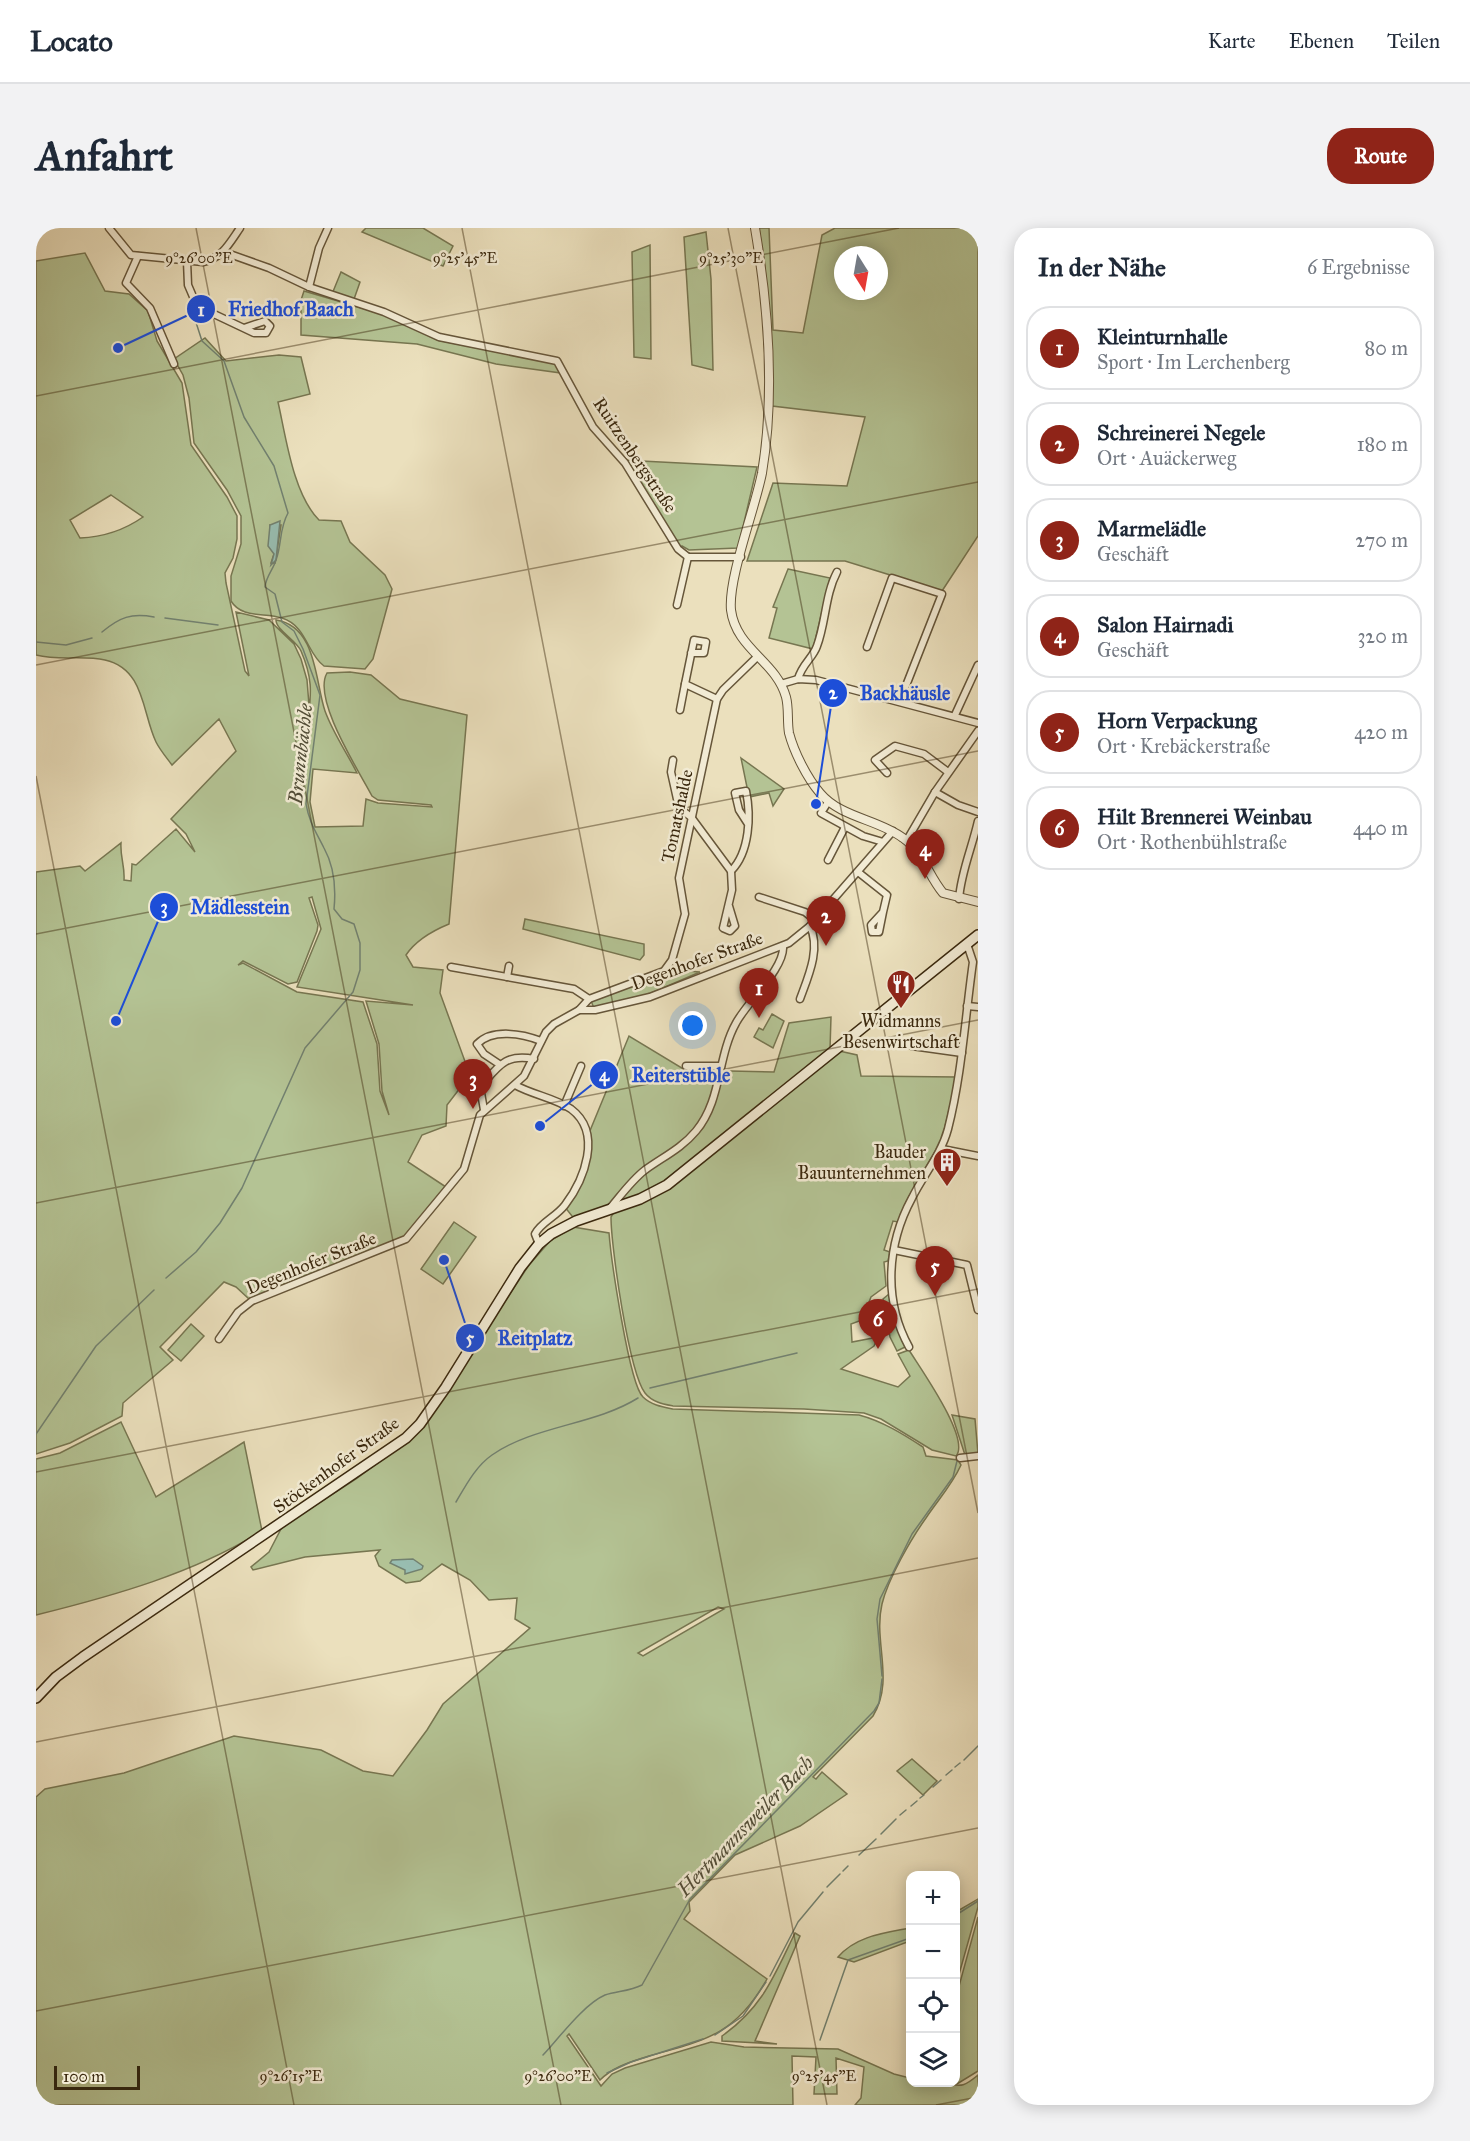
<!DOCTYPE html>
<html lang="de">
<meta charset="utf-8">
<style>
body{margin:0;font-family:"IM FELL Great Primer",serif;background:#f2f2f3;color:#1f2937}
.controls{position:absolute;right:18px;bottom:18px;display:grid;overflow:hidden;border-radius:12px;box-shadow:0 3px 15px #0003}
.controls button{width:54px;height:54px;display:grid;place-items:center;padding:0;border:0;border-bottom:2px solid #e0e1e3;background:#fff;color:#1f2937;font:30px sans-serif}
.compass{position:absolute;left:798px;top:18px;width:54px;height:54px;border-radius:50%;background:#fff;box-shadow:0 3px 15px #0003;rotate:169deg}
.scale{position:absolute;left:18px;bottom:15px;width:86px;box-sizing:border-box;padding-left:6px;border:3px solid #3a280e;border-top:0;font-size:16px;line-height:21px;white-space:nowrap;color:#3a280e;-webkit-text-stroke:4px #f2ebd4;paint-order:stroke}
.you{position:absolute;left:657px;top:798px;width:21px;height:21px;margin:-15px;border:4px solid #fff;border-radius:50%;background:#1a73e8;box-shadow:0 0 0 9px #1a73e833}
.badge{display:grid;place-items:center;width:39px;height:39px;border-radius:50%;background:#8f2418;color:#fff;font-size:20px;font-weight:700}
.pin{position:absolute;translate:-50% -50px;filter:drop-shadow(0 2px 3px #0008)}
.pin::after{content:'';position:absolute;top:32px;width:21px;height:18px;background:inherit;clip-path:polygon(0 0,100% 0,50% 100%)}
.list{margin:0;padding:0;list-style:none}
h2{display:flex;justify-content:space-between;align-items:center;height:78px;margin:0;padding:0 24px;font-size:26px}
h2 small{font-size:20px;font-weight:400;color:#747a83}
.list li{display:grid;grid-template-columns:39px 1fr auto;gap:18px;align-items:center;box-sizing:border-box;height:84px;margin:0 12px 12px;padding:0 12px;border:2px solid #e0e1e3;border-radius:24px}
.list b{display:block;font-size:22px;white-space:nowrap}
.list p{margin:0;font-size:20px;white-space:nowrap;color:#747a83}
.list em{font-size:20px;font-style:normal;color:#747a83}
.icon{flex:none;width:33px;height:33px;fill:none;stroke:currentColor;stroke-width:2;stroke-linecap:round;stroke-linejoin:round}
.map{position:relative;flex:none;width:942px;height:1877px;overflow:hidden;border-radius:24px}
header{display:flex;align-items:center;gap:36px;box-sizing:border-box;height:84px;padding:0 30px;background:#fff;border-bottom:2px solid #e0e1e3}
header strong{font-size:28px}
nav{display:flex;gap:33px;margin-inline-start:auto;font-size:21px}
.intro{display:flex;align-items:center;justify-content:space-between;box-sizing:border-box;height:144px;padding:0 36px}
h1{margin:0;font-size:42px}
.button{padding:15px 27px;border-radius:24px;background:#8f2418;color:#fff;font-size:21px;font-weight:700}
main{display:flex;gap:36px;padding:0 36px}
aside{flex:1;background:#fff;border-radius:24px;box-shadow:0 3px 15px #0003}
.map>svg:first-child{display:block}
.green{fill:#b4c394;stroke:#777651;stroke-width:1.5;fill-rule:evenodd}
.water{fill:#98bdb1;stroke:#728170;stroke-width:1.5}
.lines{fill:none;stroke-linecap:round;stroke-linejoin:round}
.stream{stroke:#728170;stroke-width:1.5}
.minor-casing{stroke:#66563a;stroke-width:9}
.tertiary-casing{stroke:#66563a;stroke-width:10}
.secondary-casing{stroke:#3a280e;stroke-width:12}
.minor{stroke:#f2ebd4;stroke-width:6}
.tertiary{stroke:#f2ebd4;stroke-width:8}
.secondary{stroke:#f2ebd4;stroke-width:9}
.ticks{fill:none;stroke:#3a280e;stroke-width:1.5;stroke-opacity:0.45}
.labels{text-anchor:middle;stroke-width:5;stroke-linejoin:round;paint-order:stroke}
.street-label{font-size:18px;fill:#3a280e;stroke:#f2ebd4}
.poi-label{font-size:18px;fill:#3a280e;stroke:#f2ebd4}
.water-label{font-size:20px;font-style:italic;fill:#524d37;stroke:#f2ebd4}
.ticks-label{font-size:15px;text-anchor:middle;fill:#3a280e;stroke:#f2ebd4;stroke-width:5;stroke-linejoin:round;paint-order:stroke}
.leader{fill:none;stroke:#1d4ed8;stroke-width:2}
.callout-dot{fill:#1d4ed8;stroke:#f2ebd4;stroke-width:2}
.mark-label{font-size:18px;text-anchor:middle;font-weight:bold;fill:#fff}
.callout-label{font-size:20px;text-anchor:middle;font-weight:bold;fill:#1d4ed8;stroke:#f2ebd4;stroke-width:5;stroke-linejoin:round;paint-order:stroke}
</style>
<header>
<strong>Locato</strong>
<nav><a>Karte</a><a>Ebenen</a><a>Teilen</a></nav>
</header>
<div class="intro"><h1>Anfahrt</h1><a class="button">Route</a></div>
<main>
<div class="map">
<svg width="942" height="1877" viewBox="0 0 942 1877">
<rect width="100%" height="100%" fill="#ebe0bd"/>
<filter id="stains"><feTurbulence type="fractalNoise" baseFrequency=".00333" numOctaves="4"/><feColorMatrix values="0 0 0 0 .2 0 0 0 0 .09 0 0 0 0 .02 0 0 0 .5 -.17"/></filter>
<radialGradient id="worn" r=".72"><stop offset=".6" stop-color="#630" stop-opacity="0"/><stop offset="1" stop-color="#630" stop-opacity=".3"/></radialGradient>
<g class="green">
<path d="M330,0H387L417,18L407,38L326,4Z"/>
<path d="M723,0H733L737,102L767,105L786,7L799,0H942V308L906,363L809,333H711L737,255L811,258L829,189L736,178L733,170V103L729,40ZM807,27H843V63H807Z"/>
<path d="M670,4L675,51L677,142L656,137L648,9Z"/>
<path d="M614,17L615,131L598,129L596,24Z"/>
<path d="M49,25L69,63L93,66L112,83L121,113L146,155L155,217L191,269L201,288V311L197,330L189,345L190,355L209,443L213,448L200,384L233,392L258,416L265,431L271,452L273,477L263,575C270,555 270,532 271,511C272,474 281,460 265,423C260,412 240,402 240,392C281,398 279,454 289,483C297,505 311,525 321,545L277,541L274,574L279,599L327,598L330,571L342,575L396,579L395,577L342,572L336,568C323,543 276,471 291,445L314,444L335,447L364,471L431,487L413,696C396,703 380,712 370,727L377,739L407,742L404,765L434,847L411,877L410,898L386,907L372,934L413,961L369,1009L214,1072L200,1059L188,1054L124,1119L137,1132L87,1175L86,1188L34,1215L0,1226V644L44,638L49,643L85,615C84,629 89,638 88,652L95,653L96,636L100,637L140,601L159,624L150,606L135,591L200,523L183,491L136,537C130,529 124,522 120,514C106,485 109,441 69,432C47,427 24,433 0,427V33ZM75,267L107,289C87,303 68,309 44,310L34,292ZM276,669L285,701L261,759L377,777L330,773L343,816L346,863L353,887L344,863L341,816L327,774L261,764L207,735L202,737L207,733L252,756L261,754L281,703L282,697L273,670Z"/>
<path d="M305,44L324,54L317,74L296,66Z"/>
<path d="M268,63L353,88L401,112L521,136L525,145L460,136L381,116L265,107V72Z"/>
<path d="M169,110L190,133L243,127L265,129L274,166L242,174C250,209 257,266 283,292L305,293L314,314L349,347L356,361L337,431L329,441L288,438C271,426 271,398 246,390C229,384 206,391 195,373V348L205,316V288L191,262L158,215L153,170L147,147L138,131ZM234,297H245L239,335H235L238,326Z"/>
<path d="M586,232L721,239L702,320L653,322L646,318L642,321Z"/>
<path d="M752,341L794,350L777,421L733,410L741,380L737,379Z"/>
<path d="M705,530L748,561L737,578L733,565L713,569Z"/>
<path d="M489,691L608,716V727L604,732L487,701Z"/>
<path d="M638,742L664,744L613,766L558,780L555,773Z"/>
<path d="M736,786L748,793L737,820L718,809L723,800L727,802Z"/>
<path d="M795,789L794,821L821,827L825,848L921,849L906,911L870,974L862,994L857,993L848,1022L854,1024L852,1033L848,1034L850,1058L835,1069L826,1092L815,1096L816,1114L842,1109L838,1118L805,1141L862,1159L874,1148L862,1126L873,1122C884,1140 935,1211 920,1228L896,1222L845,1191L828,1185L768,1181L637,1178C627,1176 616,1174 609,1165C593,1144 575,1019 575,989L578,984L648,949L674,928L631,957L540,993L528,978L548,941L551,910L593,808L649,842L738,844L753,795Z"/>
<path d="M418,994L440,1009L407,1056L385,1041Z"/>
<path d="M537,999L573,1005C575,1030 593,1156 607,1169C615,1177 627,1179 637,1181L823,1187C846,1193 867,1206 887,1219L890,1228L922,1232L925,1237C916,1257 902,1272 890,1290C875,1311 852,1351 846,1376C837,1414 859,1452 837,1488L777,1549L780,1551L786,1544L811,1566L764,1598L699,1627L653,1674L654,1683L648,1691L731,1751C700,1806 671,1812 613,1828C595,1834 578,1838 564,1852L533,1806L531,1808L565,1858L576,1846L589,1840L675,1814L708,1819L802,1821L858,1846L874,1850V1854C884,1855 894,1853 903,1855C925,1857 924,1862 942,1847V1877H819L825,1870L828,1839L800,1830L801,1866H778L780,1829L756,1828L757,1877H0V1569L9,1561L88,1545L198,1508L285,1522L327,1543L357,1548L391,1502L407,1476L494,1400L479,1391L481,1370L453,1372L434,1352L406,1336L384,1353L370,1355L343,1338L339,1328L344,1322L269,1329L217,1342L215,1339L233,1324L246,1299L320,1251L381,1206L493,1037L514,1013ZM682,1379L688,1381L607,1428L602,1425Z"/>
<path d="M853,1066L869,1119L861,1123L854,1109L847,1071Z"/>
<path d="M155,1096L168,1108L145,1133L132,1122Z"/>
<path d="M916,1187L939,1191L942,1226L929,1227Z"/>
<path d="M85,1194L120,1269L208,1214L226,1303C159,1345 77,1368 0,1387V1231L24,1225Z"/>
<path d="M876,1531L901,1553L887,1567L861,1543Z"/>
<path d="M942,1671V1679L920,1757L923,1703L920,1684Z"/>
<path d="M942,1689V1843L921,1856L912,1855L920,1854V1769Z"/>
<path d="M874,1700V1713L818,1734L802,1729C820,1708 848,1705 874,1700Z"/>
<path d="M759,1705L764,1708L719,1813L741,1816L686,1813V1808C727,1779 738,1748 759,1705Z"/>
</g>
<g class="water">
<path d="M244,293L240,332L235,337L238,326L232,318L234,297Z"/>
<path d="M377,1331L387,1338L386,1341L369,1346V1342L354,1335L356,1332Z"/>
</g>
<g class="lines">
<g class="stream">
<path d="M129,390L182,397"/>
<path d="M66,404C84,389 95,385 118,389"/>
<path d="M0,414L30,417L56,410"/>
<path d="M130,1050L160,1024L184,995L206,960L269,820L317,764L324,742V715L318,696L306,691L298,681C300,661 298,638 288,620C280,604 273,594 270,576L284,467L267,421L258,403L246,394L239,366L229,359C230,348 237,342 240,332C246,316 243,301 252,285L238,238L208,189L188,133L166,113L156,82"/>
<path d="M614,1160L761,1125"/>
<path d="M0,1206L60,1118L118,1062"/>
<path d="M420,1274C430,1257 440,1238 456,1227C497,1198 559,1197 602,1170"/>
<path d="M846,1448L841,1391L844,1371L876,1306L917,1249L921,1233"/>
<path d="M928,1532L942,1518"/>
<path d="M919,1539L924,1535"/>
<path d="M910,1547L916,1542"/>
<path d="M897,1559L905,1552"/>
<path d="M884,1570L888,1567"/>
<path d="M875,1578L881,1573"/>
<path d="M864,1587L870,1582"/>
<path d="M845,1606L860,1591"/>
<path d="M823,1627L840,1611"/>
<path d="M807,1643L812,1638"/>
<path d="M791,1659L804,1646"/>
<path d="M920,1687L942,1673"/>
<path d="M734,1748L762,1694L787,1664"/>
<path d="M679,1807L707,1788L730,1754"/>
<path d="M784,1812L812,1732L874,1710"/>
<path d="M507,1827C523,1810 548,1776 569,1767C582,1763 594,1763 606,1757L654,1671L838,1483L843,1475L846,1451"/>
<path d="M571,1845L595,1834L667,1811"/>
</g>
<g class="minor-casing">
<g id="minor">
<path d="M73,0L95,27L167,34C186,30 193,16 204,0"/>
<path d="M188,24L233,40L273,59L348,84L403,109L521,133L557,199L589,235L642,321L652,329"/>
<path d="M102,28L90,55L114,80L138,136"/>
<path d="M151,33L152,57L161,78L218,105H230L234,98L229,93L208,100"/>
<path d="M273,59L283,20L292,0"/>
<path d="M652,329H705"/>
<path d="M641,377L652,329"/>
<path d="M831,419L856,350L906,366L864,473"/>
<path d="M655,425H668L670,414L658,412L649,456L681,471"/>
<path d="M762,451C766,436 777,430 781,418C790,394 789,367 801,344"/>
<path d="M745,456L762,451L780,452L942,495"/>
<path d="M644,482L649,456"/>
<path d="M919,487L942,437"/>
<path d="M637,532L635,544L643,580L655,589L695,643L696,662L687,700L694,703L699,698L693,678"/>
<path d="M851,545L839,532L859,518L888,526L912,544"/>
<path d="M899,564L922,577L942,584"/>
<path d="M792,574L785,585L827,608L847,614"/>
<path d="M871,612L899,564L942,503"/>
<path d="M792,632L809,599"/>
<path d="M695,643C714,624 715,587 710,563L699,565L703,582L712,596"/>
<path d="M822,644L851,667L847,684L835,697L836,704H843L847,684"/>
<path d="M723,669L769,684L779,692"/>
<path d="M923,671C925,644 936,620 942,593"/>
<path d="M415,739L538,761L553,771"/>
<path d="M471,749L473,738"/>
<path d="M764,771C772,749 785,721 774,698"/>
<path d="M931,778L942,779"/>
<path d="M543,782L553,771L628,743L636,732L649,686L643,650L681,471L687,462L721,429"/>
<path d="M876,818L926,825"/>
<path d="M463,836L448,826L441,816C457,800 487,806 505,813"/>
<path d="M650,838H685"/>
<path d="M479,857C497,867 519,870 535,881C567,905 548,952 529,977C520,989 505,994 499,1006L503,1016"/>
<path d="M528,878L545,838"/>
<path d="M448,882L444,859C462,839 469,825 498,831"/>
<path d="M906,921L942,928"/>
<path d="M575,979C586,966 596,952 609,942C627,929 646,920 660,903C686,872 681,829 700,795C711,774 749,740 747,718"/>
<path d="M858,1022L931,1037L942,1082"/>
<path d="M183,1111L202,1084L216,1073L370,1011L428,941L444,887L488,848L510,804L518,796L543,782H559L614,769L753,715L774,698L857,603"/>
<path d="M873,1119C847,1072 851,1016 876,970C888,946 905,927 912,901C926,846 929,790 937,734L931,716"/>
<path d="M924,1230L942,1228"/>
</g>
</g>
<g class="tertiary-casing">
<path id="tertiary" d="M719,0C732,77 739,167 726,245C719,281 692,350 695,382C700,421 740,433 750,469C753,480 751,493 753,505C758,524 771,550 784,565C805,590 842,591 867,610C887,624 892,647 907,665L942,674"/>
</g>
<g class="secondary-casing">
<path id="secondary" d="M0,1470L20,1449L47,1429L370,1210L384,1196L410,1159L484,1040L503,1016L515,1006L540,993L604,971L631,957L942,707"/>
</g>
<use href="#minor" class="minor"/>
<use href="#tertiary" class="tertiary"/>
<use href="#secondary" class="secondary"/>
</g>
<path class="ticks" d="M160,0L525,1877M426,0L791,1877M692,0L942,1285M0,168L863,0M0,437L942,254M0,548L258,1877M0,706L942,523M0,975L942,792M0,1244L942,1061M0,1514L942,1330M0,1783L942,1600M900,1877L942,1869"/>
<defs>
<g id="restaurant-pin" transform="scale(1.5)"><path d="M0 17L-7.5 6A9.5 9.5 0 1 1 7.5 6Z" fill="#8f2418" stroke="#f2ebd4"/><path d="M-5-6h1v4h1v-4h1v4h1v-4h1v5L-1.5 .5V6h-2V.5L-5-1ZM5-6V6H3V1.5H1.5Q1.5-4 5-6Z" fill="#fff"/></g>
<g id="building-pin" transform="scale(1.5)"><path d="M0 17L-7.5 6A9.5 9.5 0 1 1 7.5 6Z" fill="#8f2418" stroke="#f2ebd4"/><path d="M-4-6H4V6H1V3H-1V6H-4ZM-2.5-4.3h1.7v1.8h-1.7ZM.8-4.3h1.7v1.8H.8ZM-2.5-1h1.7V.8h-1.7ZM.8-1h1.7V.8H.8Z" fill="#fff"/></g>
</defs>
<g fill-rule="evenodd">
<use href="#restaurant-pin" x="865" y="756"/>
<use href="#building-pin" x="911" y="934"/>
</g>
<g class="labels">
<g class="street-label">
<text transform="translate(599 227) rotate(56)" y="6">Ruitzenbergstraße</text>
<text transform="translate(641 588) rotate(-78)" y="6">Tomatshalde</text>
<text transform="translate(661 733) rotate(-20)" y="6">Degenhofer Straße</text>
<text transform="translate(275 1035) rotate(-22)" y="6">Degenhofer Straße</text>
<text transform="translate(300 1237) rotate(-36)" y="6">Stöckenhofer Straße</text>
</g>
<g class="poi-label">
<text x="865" y="799">Widmanns<tspan x="865" dy="21">Besenwirtschaft</tspan></text>
<text x="890" y="930" text-anchor="end">Bauder<tspan x="890" dy="21">Bauunternehmen</tspan></text>
</g>
<g class="water-label">
<text transform="translate(264 526) rotate(-84)" y="7">Brunnbächle</text>
<text transform="translate(709 1598) rotate(-46)" y="7">Hertmannsweiler Bach</text>
</g>
</g>
<g class="ticks-label">
<text x="163" y="35">9°26'00"E</text>
<text x="429" y="35">9°25'45"E</text>
<text x="695" y="35">9°25'30"E</text>
<text x="255" y="1853">9°26'15"E</text>
<text x="522" y="1853">9°26'00"E</text>
<text x="788" y="1853">9°25'45"E</text>
</g>
<path class="leader" d="M82 120L165 81M780 576L797 465M80 793L128 679M504 898L568 847M408 1032L434 1110"/>
<g class="callout-dot">
<circle cx="82" cy="120" r="6"/>
<circle cx="780" cy="576" r="6"/>
<circle cx="80" cy="793" r="6"/>
<circle cx="504" cy="898" r="6"/>
<circle cx="408" cy="1032" r="6"/>
<circle cx="165" cy="81" r="15"/>
<circle cx="797" cy="465" r="15"/>
<circle cx="128" cy="679" r="15"/>
<circle cx="568" cy="847" r="15"/>
<circle cx="434" cy="1110" r="15"/>
</g>
<g class="mark-label">
<text x="165" y="88">1</text>
<text x="797" y="471">2</text>
<text x="128" y="685">3</text>
<text x="568" y="853">4</text>
<text x="434" y="1116">5</text>
</g>
<g class="callout-label">
<text x="255" y="88">Friedhof Baach</text>
<text x="869" y="472">Backhäusle</text>
<text x="204" y="686">Mädlesstein</text>
<text x="645" y="854">Reiterstüble</text>
<text x="499" y="1117">Reitplatz</text>
</g>
<rect width="100%" height="100%" filter="url(#stains)"/>
<rect width="100%" height="100%" fill="url(#worn)"/>
</svg>
<div class="controls">
<button>+</button>
<button>−</button>
<button><svg class="icon" aria-label="locate" viewBox="0 0 24 24"><circle cx="12" cy="12" r="6"/><path d="M12 2v4M12 18v4M2 12h4M18 12h4"/></svg></button>
<button><svg class="icon" aria-label="layers" viewBox="0 0 24 24"><path d="M12 4l9 5-9 5-9-5zM3 14l9 5 9-5"/></svg></button>
</div>
<svg class="compass" viewBox="-18 -18 36 36"><path d="M0-13l5 13h-10z" fill="#e53935"/><path d="M0 13l5-13h-10z" fill="#747a83"/></svg>
<div class="scale">100 m</div>
<div class="you"></div>
<div class="pin badge" style="left:723px;top:790px">1</div>
<div class="pin badge" style="left:790px;top:718px">2</div>
<div class="pin badge" style="left:437px;top:881px">3</div>
<div class="pin badge" style="left:889px;top:651px">4</div>
<div class="pin badge" style="left:899px;top:1068px">5</div>
<div class="pin badge" style="left:842px;top:1121px">6</div>
</div>
<aside>
<h2>In der Nähe<small>6 Ergebnisse</small></h2>
<ul class="list">
<li><span class="badge">1</span><div><b>Kleinturnhalle</b><p>Sport · Im Lerchenberg</p></div><em>80 m</em></li>
<li><span class="badge">2</span><div><b>Schreinerei Negele</b><p>Ort · Auäckerweg</p></div><em>180 m</em></li>
<li><span class="badge">3</span><div><b>Marmelädle</b><p>Geschäft</p></div><em>270 m</em></li>
<li><span class="badge">4</span><div><b>Salon Hairnadi</b><p>Geschäft</p></div><em>320 m</em></li>
<li><span class="badge">5</span><div><b>Horn Verpackung</b><p>Ort · Krebäckerstraße</p></div><em>420 m</em></li>
<li><span class="badge">6</span><div><b>Hilt Brennerei Weinbau</b><p>Ort · Rothenbühlstraße</p></div><em>440 m</em></li>
</ul>
</aside>
</main>
